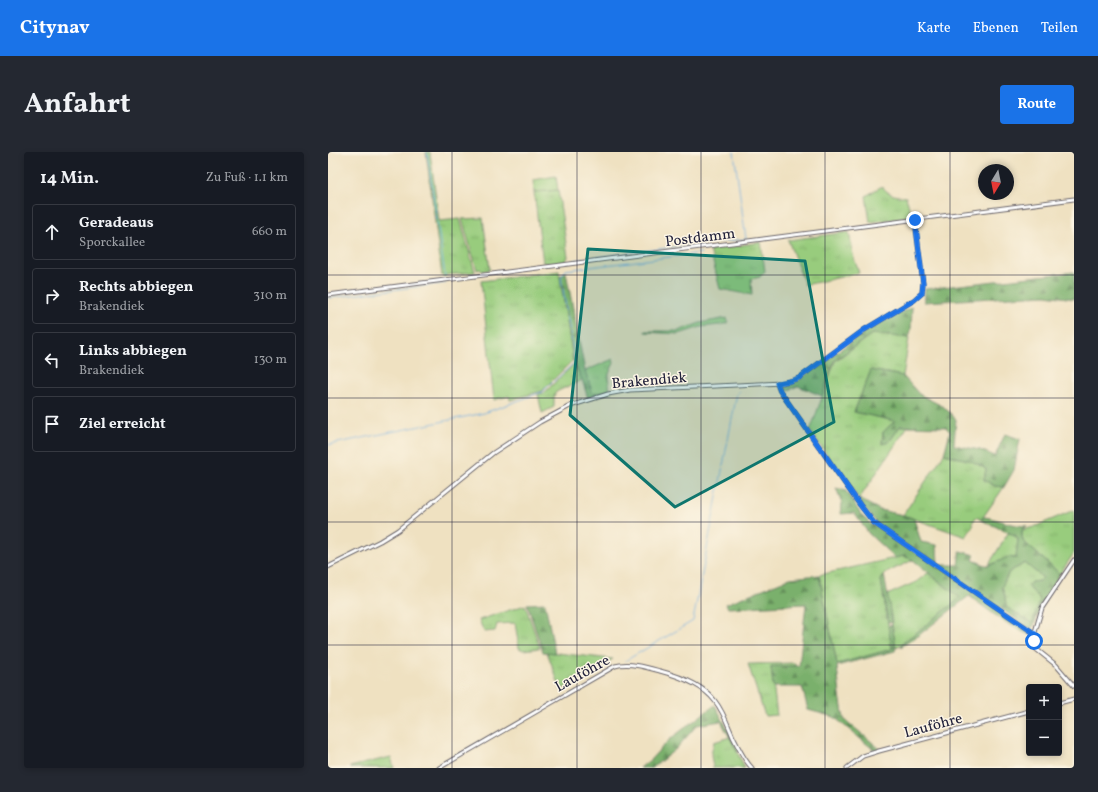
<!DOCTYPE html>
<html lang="de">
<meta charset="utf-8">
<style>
body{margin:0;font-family:Vollkorn,serif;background:#242831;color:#f1f3f6}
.controls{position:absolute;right:12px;bottom:12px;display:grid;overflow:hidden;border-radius:4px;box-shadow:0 2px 6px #0003}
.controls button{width:36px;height:36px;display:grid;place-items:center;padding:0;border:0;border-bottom:1px solid #363941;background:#171b24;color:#f1f3f6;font:20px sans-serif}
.compass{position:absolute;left:650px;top:12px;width:36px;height:36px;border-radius:50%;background:#171b24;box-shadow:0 2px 6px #0003;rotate:190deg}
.stop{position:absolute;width:12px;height:12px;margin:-9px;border:3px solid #1a73e8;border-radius:50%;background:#fff}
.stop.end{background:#1a73e8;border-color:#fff;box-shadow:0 1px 4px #0008}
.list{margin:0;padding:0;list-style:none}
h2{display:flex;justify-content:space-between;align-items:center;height:52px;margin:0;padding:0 16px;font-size:17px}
h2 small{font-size:13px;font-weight:400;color:#9ea1a6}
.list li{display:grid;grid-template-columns:26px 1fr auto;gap:12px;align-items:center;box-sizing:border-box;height:56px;margin:0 8px 8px;padding:0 8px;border:1px solid #363941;border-radius:4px}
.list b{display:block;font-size:15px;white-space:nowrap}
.list p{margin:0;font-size:13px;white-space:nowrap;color:#9ea1a6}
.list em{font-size:13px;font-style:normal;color:#9ea1a6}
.icon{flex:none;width:22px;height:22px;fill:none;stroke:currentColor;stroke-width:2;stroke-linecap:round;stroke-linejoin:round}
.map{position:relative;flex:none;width:746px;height:616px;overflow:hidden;border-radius:4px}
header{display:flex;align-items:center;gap:24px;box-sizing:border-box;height:56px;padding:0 20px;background:#1a73e8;color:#fff}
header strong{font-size:19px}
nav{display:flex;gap:22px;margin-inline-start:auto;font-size:14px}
.intro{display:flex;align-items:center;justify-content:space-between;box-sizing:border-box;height:96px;padding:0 24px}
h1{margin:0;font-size:28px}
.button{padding:10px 18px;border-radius:4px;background:#1a73e8;color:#fff;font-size:14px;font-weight:700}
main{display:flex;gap:24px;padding:0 24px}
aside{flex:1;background:#171b24;border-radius:4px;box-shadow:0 2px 6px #0003}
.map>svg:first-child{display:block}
.grass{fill:url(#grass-tufts);stroke:#5d775c}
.forest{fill:url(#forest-firs);stroke:#4e6954;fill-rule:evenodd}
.garden{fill:#98cc7d;stroke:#5d775c}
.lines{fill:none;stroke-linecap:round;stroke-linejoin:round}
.stream{stroke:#6baade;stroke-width:1}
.minor-casing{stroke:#6a656a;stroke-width:5}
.minor{stroke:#fff;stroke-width:3}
.route{stroke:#1a73e8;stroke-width:5}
.marked{fill:#0f766e;fill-opacity:0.2;stroke:#0f766e;stroke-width:3;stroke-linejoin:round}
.grid{fill:none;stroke:#22223b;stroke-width:1;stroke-opacity:0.55}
.labels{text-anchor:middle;stroke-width:3;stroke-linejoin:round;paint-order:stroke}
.street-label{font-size:15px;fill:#22223b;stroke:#fcf5e5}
</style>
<header>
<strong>Citynav</strong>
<nav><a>Karte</a><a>Ebenen</a><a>Teilen</a></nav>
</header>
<div class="intro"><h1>Anfahrt</h1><a class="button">Route</a></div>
<main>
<aside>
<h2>14 Min.<small>Zu Fuß · 1.1 km</small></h2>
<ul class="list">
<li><svg class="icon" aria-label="ahead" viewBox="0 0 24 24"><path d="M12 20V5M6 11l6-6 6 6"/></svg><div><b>Geradeaus</b><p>Sporckallee</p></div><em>660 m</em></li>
<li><svg class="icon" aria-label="right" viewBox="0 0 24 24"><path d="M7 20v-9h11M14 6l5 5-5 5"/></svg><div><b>Rechts abbiegen</b><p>Brakendiek</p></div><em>310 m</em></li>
<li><svg class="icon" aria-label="left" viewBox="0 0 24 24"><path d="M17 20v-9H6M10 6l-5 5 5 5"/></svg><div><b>Links abbiegen</b><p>Brakendiek</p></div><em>130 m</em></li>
<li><svg class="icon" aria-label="arrive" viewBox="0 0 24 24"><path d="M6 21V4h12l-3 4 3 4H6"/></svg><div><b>Ziel erreicht</b></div></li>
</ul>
</aside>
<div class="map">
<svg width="746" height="616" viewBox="0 0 746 616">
<defs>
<pattern id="grass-tufts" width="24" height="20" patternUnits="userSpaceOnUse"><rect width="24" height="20" fill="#98cc7d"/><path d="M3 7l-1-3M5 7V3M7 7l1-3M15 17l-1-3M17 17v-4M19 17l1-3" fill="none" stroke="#83af6d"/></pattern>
<pattern id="forest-firs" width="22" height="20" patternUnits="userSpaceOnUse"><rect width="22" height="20" fill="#7ab06c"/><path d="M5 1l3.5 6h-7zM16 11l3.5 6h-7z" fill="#648f5a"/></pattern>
</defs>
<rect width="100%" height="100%" fill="#fcf5e5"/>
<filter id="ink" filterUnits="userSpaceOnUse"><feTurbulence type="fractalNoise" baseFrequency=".025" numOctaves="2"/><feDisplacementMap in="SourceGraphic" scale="8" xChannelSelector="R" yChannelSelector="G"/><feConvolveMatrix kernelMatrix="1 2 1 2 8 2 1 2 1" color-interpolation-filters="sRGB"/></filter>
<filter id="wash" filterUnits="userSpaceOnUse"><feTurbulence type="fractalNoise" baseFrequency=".012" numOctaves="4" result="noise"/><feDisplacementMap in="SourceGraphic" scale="16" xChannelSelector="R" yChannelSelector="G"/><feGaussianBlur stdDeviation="0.9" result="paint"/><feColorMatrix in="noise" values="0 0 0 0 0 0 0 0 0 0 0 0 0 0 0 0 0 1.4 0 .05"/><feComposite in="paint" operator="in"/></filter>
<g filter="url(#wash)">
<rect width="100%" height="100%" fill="#efe1c1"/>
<g class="grass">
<path d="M98,0H102L111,69L132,67L147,120L119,123L116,125L114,124Z"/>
<path d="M554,34C560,43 568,44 578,45L584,65L542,70L538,44Z"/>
<path d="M230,38L240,105L237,110L215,111L206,40Z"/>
<path d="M155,66L162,118L154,119L152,117L149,118L134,67Z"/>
<path d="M521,80L525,103L531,121L477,133L460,88Z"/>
<path d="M433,90L437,119L432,125L423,127L424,143L392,137L382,98Z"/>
<path d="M231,119L245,208L214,239L182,248L181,244L166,248L153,129Z"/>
<path d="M399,166L400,171L392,173L373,175L351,182L317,180V179H350L372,171Z"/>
<path d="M544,182L581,186L575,224L543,218L526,260L567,269L555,280L554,292L562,289L572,274H580L531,347L482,279L507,209Z"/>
<path d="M285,207L286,211L280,224L282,238L265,242L257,219Z"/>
<path d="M246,212L254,228L228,240L226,244V255L214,261L210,242L216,241Z"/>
<path d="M616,302L644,309L658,317L656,328L667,334L676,335L653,368L648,365L644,371L646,372L638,385L575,363Z"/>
<path d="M746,358V401L732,422L695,389L694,385V378L706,375Z"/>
<path d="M680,381L684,382L690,387L688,406L660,414Z"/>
<path d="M576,404L585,408L556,422L553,428L564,497L509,512L491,423Z"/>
<path d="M697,411L715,426L712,429L703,430L700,434L712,448L704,471L678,455L677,445L674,435L681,420Z"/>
<path d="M600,421L633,446L568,496L559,443L588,430Z"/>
<path d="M197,453L212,496L195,498L191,496L187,471L169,472L167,479L156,480L151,468Z"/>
<path d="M219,500L285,507L233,538Z"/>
<path d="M467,511V514L443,515L449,563L437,564L420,512Z"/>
<path d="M402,585L417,616H385L383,603L386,590Z"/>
<path d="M63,605L66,616H22V615Z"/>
</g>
<g class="forest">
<path d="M238,120L257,219L265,242L282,238L284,240L260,247L254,228L245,208L232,124Z"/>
<path d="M746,120V147L718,143L596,150L597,137Z"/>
<path d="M584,155L583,178L581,186L544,182L506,209L494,244L470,234L456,240L452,233L463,232L471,228L539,178Z"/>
<path d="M543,218L575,224L591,242L616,255L628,267L626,293L652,298L667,304L677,282L692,287L686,318L676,335L667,334L656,328L658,317L644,309L616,302L622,280L618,275L572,274L562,289L554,292L555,280L567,269L526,260Z"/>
<path d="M508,336L518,339L534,364L545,374L548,370L533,352L531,347L552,358L575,363L586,367L593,390L609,393L610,413H630L632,399L647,403L645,408L660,414L680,405L688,406L690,387L684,382L653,368L656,365C671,367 684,374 699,374L694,378V385L695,389L732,422L715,450L705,475L701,476L672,456L664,455L700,479L701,483C679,473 660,458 641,444L591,483L573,495L574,492L632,446L585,408L576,404L567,406L541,382L526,361L513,362L514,351ZM697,411L715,426L712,429L703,430L700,434L712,448L704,471L678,455L677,445L674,435L681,420Z"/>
<path d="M556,422L564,470L560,471L553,428Z"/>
<path d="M491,423L509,512L564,497L560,474L564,473L568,496L567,499L509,514L512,543L516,567L552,597L546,598L506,565L480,558L474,535H445L443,514H471L478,452L400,456L398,452L462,426Z"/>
<path d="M217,451L227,501L215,500L199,452Z"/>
<path d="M387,553L411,599L409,600L393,569L369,573L348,597L324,616H312L322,608L342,587Z"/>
</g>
<path class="garden" d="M228,24L230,38L206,40L205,28Z"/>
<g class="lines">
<g class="stream">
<path d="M99,0L117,124"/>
<path d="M380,91L418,87L406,0"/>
<path d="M365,93L375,91"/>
<path d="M247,108L362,93"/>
<path d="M0,146L118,131"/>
<path d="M0,293L156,261L214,240L245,212L247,208L233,126L236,120L238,118L373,101"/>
<path d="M297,509L365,469L409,241L412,239"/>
</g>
</g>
</g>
<g filter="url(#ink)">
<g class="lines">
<g class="minor-casing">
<g id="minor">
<path d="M0,143L746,47"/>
<path d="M449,231L452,239L532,353L546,371L706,481"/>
<path d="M746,408L714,456L705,487L708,497L728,513L746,534"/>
<path d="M0,415L52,389L70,378L165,301L212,270L242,254L280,242L302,238L454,231L462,229L471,226L536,178L586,148L594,141L595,131L587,68"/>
<path d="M731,551L746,547"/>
<path d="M111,616L287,514C301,510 318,515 332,519C351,524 375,533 387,549C395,559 400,573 405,585C411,596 415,607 424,616"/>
<path d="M519,616L535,604L551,599L701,559"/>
</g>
</g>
<use href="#minor" class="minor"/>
</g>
</g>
<g class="lines" filter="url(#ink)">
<path class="route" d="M587,68L595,131L594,141L586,148L536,178L471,226L462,229L449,231L452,239L532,353L546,371L706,481V489"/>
</g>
<path class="marked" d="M260,97L477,109L506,270L347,355L242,263Z"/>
<path class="grid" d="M124,0V616M249,0V616M373,0V616M497,0V616M622,0V616M0,123H746M0,246H746M0,370H746M0,493H746"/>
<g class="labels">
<g class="street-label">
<text transform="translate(372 85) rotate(-7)" y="5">Postdamm</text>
<text transform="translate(321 228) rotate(-5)" y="5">Brakendiek</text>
<text transform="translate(254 521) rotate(-29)" y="5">Lauföhre</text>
<text transform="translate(605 573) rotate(-15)" y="5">Lauföhre</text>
</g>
</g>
</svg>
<div class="controls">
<button>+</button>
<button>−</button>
</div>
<svg class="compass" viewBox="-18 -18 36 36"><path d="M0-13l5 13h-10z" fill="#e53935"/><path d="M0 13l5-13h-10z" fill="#9ea1a6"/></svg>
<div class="stop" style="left:706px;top:489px"></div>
<div class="stop end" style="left:587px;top:68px"></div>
</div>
</main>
